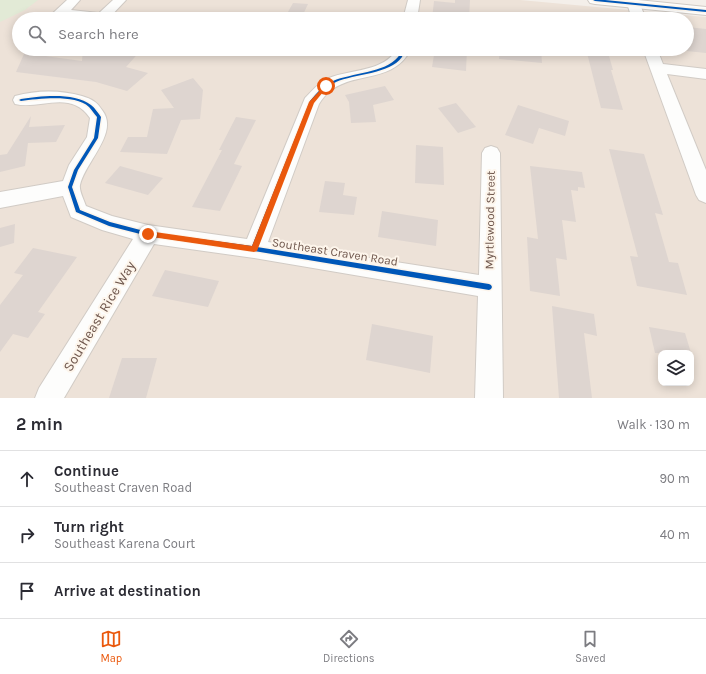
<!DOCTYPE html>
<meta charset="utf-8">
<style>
body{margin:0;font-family:Karla,sans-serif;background:#f2f2f3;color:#2b2b33}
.controls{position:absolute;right:12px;bottom:12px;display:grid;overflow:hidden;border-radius:8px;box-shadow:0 2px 10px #0003}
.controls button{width:36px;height:36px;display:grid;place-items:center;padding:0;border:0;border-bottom:1px solid #e1e1e2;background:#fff;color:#2b2b33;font:20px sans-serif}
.stop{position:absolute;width:12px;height:12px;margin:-9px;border:3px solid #ea580c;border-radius:50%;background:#fff}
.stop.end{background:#ea580c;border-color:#fff;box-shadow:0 1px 4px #0008}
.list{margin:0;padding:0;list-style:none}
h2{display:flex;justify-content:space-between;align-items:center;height:52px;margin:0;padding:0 16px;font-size:17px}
h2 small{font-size:13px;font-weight:400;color:#7c7c81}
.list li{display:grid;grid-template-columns:26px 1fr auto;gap:12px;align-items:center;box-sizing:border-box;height:56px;padding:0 16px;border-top:1px solid #e1e1e2}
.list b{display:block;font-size:15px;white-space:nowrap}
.list p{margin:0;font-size:13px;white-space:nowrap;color:#7c7c81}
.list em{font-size:13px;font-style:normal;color:#7c7c81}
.icon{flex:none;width:22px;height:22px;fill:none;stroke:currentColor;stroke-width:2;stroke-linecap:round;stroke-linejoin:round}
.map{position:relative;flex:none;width:706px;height:398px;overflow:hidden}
.search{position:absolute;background:#fff;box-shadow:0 2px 10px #0003;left:12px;right:12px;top:12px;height:44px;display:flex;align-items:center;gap:10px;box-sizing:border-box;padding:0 14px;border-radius:22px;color:#7c7c81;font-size:15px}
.sheet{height:220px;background:#fff}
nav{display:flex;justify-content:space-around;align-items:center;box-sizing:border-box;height:56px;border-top:1px solid #e1e1e2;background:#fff;font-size:11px;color:#7c7c81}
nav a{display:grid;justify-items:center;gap:2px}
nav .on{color:#ea580c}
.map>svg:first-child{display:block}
.residential{fill:#ede2d8;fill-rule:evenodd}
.green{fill:#e2ead6}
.building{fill:#ded5d0}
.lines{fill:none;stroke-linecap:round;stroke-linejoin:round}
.minor-casing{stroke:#d1cbc5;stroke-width:2}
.tertiary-casing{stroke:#d1cbc5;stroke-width:2}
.minor{fill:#fdfdfc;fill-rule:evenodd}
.tertiary{fill:#fdfdfc;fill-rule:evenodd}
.cycleway-casing{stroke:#fdf5eb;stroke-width:3}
.cycleway{fill:#0057b8;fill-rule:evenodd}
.route{fill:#ea580c}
.labels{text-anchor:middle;stroke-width:4;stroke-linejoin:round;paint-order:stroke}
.street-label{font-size:12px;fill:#6f574d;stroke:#fdf5eb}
.near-street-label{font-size:14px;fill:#6f574d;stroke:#fdf5eb}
</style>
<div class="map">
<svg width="706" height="398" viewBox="0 0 706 398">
<rect width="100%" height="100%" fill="#f4efea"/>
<path class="residential" d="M0,0H520L706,17V398H0ZM19,19H687V49H19ZM661,353H691V383H661Z"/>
<path class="green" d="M0,0H38L25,10L0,22Z"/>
<g class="building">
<path d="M455,0H470L469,19H432L434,1L455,3Z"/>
<path d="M293,3L308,4L301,19H284Z"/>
<path d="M687,27L706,29V53L687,51Z"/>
<path d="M83,49H142L126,67L148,73L127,91L96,82L16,72L24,54L47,52L45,56L82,61Z"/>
<path d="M435,49H467L466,71L432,67Z"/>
<path d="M500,49H541L542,63L499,59Z"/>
<path d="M586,49H607L613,70H611L623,110L601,108Z"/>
<path d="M193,78L203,90L200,119L181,120L167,154L120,152L128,137H147L153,109L174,108L161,90Z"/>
<path d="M385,86L394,100L373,105L376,122L351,123L349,102L345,95Z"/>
<path d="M456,103L476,127L458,133L438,108Z"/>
<path d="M518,105L569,121L565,136L539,128L533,144L505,135Z"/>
<path d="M31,116L29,127L65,125L56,142L28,143L25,166L0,172V155L7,154Z"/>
<path d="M236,117L256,120L234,164L242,166L220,211L192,207L222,150H219Z"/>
<path d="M416,145L443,147L444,185L415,183Z"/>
<path d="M609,149L644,154L663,215L655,213L669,262L678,263L687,295L637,286L630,256L638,257Z"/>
<path d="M120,166L163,178L148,195L105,183Z"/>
<path d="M530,166L582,172L585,188L578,187V191L571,190L576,222L562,220L567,260L556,258L560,296L530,291L527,237L538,239Z"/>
<path d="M325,181L345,183L343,195L357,197L354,215L319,212Z"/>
<path d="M382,211L438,220L436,246L378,237Z"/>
<path d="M15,224L14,243L0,247V228Z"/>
<path d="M33,248L77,257L38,312L45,314L28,338L13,334L0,352V305L23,275L14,273Z"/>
<path d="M165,270L219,281L208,307L152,296Z"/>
<path d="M552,306L594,314L597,336L584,333L592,398H559Z"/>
<path d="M372,324L433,336L430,373L366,360Z"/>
<path d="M649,327L685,333L691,353H655Z"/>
<path d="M122,358H157L146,398H109Z"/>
</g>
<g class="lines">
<g class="minor-casing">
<g id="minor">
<path d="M67,0H80L71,10L99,13L113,0H126L108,19H81L55,16L53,13Z"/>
<path d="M408,0H420L417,19H403Z"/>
<path d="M626,0H638L646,19H632Z"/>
<path d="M397,49H411C394,83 358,71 331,90C326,94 322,99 319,104L268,242L479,275L482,153L485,148L491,146L497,148L500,153L503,398H475L478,296L254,258L154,244L64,398H35L39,388L133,239L102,230L71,217L63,196L0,208V192L63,181L69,165L87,137L90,118C71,89 40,110 15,104L13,100L15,96C37,90 61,90 82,96C92,99 97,102 102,110C120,132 85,162 80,185C79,191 84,200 86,206L112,216L148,225L247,239L305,98C313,90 319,82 329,78C351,69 384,72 397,49Z"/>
<path d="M643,49H657L663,64L706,69V79L667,74L706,170V203L699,200L696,195Z"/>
</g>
</g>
<g class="tertiary-casing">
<path id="tertiary" d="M588,0H638L706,7V15L595,4L590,3Z"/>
</g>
<use href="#minor" class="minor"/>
<use href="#tertiary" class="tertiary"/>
<g class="cycleway-casing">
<g id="cycleway">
<path d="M593,0H605L706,10V12L595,1Z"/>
<path d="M402,49H406C404,52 403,55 402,57C390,74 354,74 336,82C326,87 320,94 313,103L257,247L489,284L491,285L492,287L491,289L489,290L254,251L148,236L109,226L76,212L68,187L74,170L94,138L97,117C94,114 92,110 89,107C75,94 39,99 21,101L19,100L21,99C40,96 75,92 91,105C95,108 98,113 101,117L98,138L78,170L72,187L80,210L110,222L148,232L252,246L310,101C317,93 323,85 333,81C351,73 385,73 398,57C400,55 401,52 402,49Z"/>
</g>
</g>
<use href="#cycleway" class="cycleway"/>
</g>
<path class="route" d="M326,84L328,86L314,103L257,251L254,252L145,236L144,234L148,231L252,246L309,102Z"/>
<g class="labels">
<g class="street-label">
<text transform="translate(490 220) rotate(-89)" y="4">Myrtlewood Street</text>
<text transform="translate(335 252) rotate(9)" y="4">Southeast Craven Road</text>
</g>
<g class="near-street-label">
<text transform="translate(99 316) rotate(-59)" y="5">Southeast Rice Way</text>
</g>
</g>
</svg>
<div class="controls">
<button><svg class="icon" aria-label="layers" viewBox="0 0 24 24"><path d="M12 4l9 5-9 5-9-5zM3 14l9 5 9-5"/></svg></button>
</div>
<div class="stop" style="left:326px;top:86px"></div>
<div class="stop end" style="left:148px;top:234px"></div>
<div class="search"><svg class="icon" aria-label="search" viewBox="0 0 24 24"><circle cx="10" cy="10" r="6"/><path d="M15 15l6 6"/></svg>Search here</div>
</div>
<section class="sheet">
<h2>2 min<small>Walk · 130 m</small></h2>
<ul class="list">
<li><svg class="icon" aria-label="ahead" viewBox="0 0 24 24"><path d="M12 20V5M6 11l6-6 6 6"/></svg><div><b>Continue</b><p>Southeast Craven Road</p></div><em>90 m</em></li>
<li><svg class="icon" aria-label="right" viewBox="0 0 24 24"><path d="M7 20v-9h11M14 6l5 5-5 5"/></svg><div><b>Turn right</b><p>Southeast Karena Court</p></div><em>40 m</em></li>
<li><svg class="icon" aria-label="arrive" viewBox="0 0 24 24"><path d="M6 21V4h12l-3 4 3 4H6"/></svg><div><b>Arrive at destination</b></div></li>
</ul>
</section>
<nav>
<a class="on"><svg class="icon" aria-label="map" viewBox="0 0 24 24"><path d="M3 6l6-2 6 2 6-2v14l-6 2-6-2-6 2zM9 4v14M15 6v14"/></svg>Map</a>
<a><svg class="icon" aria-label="directions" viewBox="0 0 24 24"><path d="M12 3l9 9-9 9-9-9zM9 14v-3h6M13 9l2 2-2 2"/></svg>Directions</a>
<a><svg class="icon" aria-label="saved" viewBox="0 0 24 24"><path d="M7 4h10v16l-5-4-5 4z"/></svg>Saved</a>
</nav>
